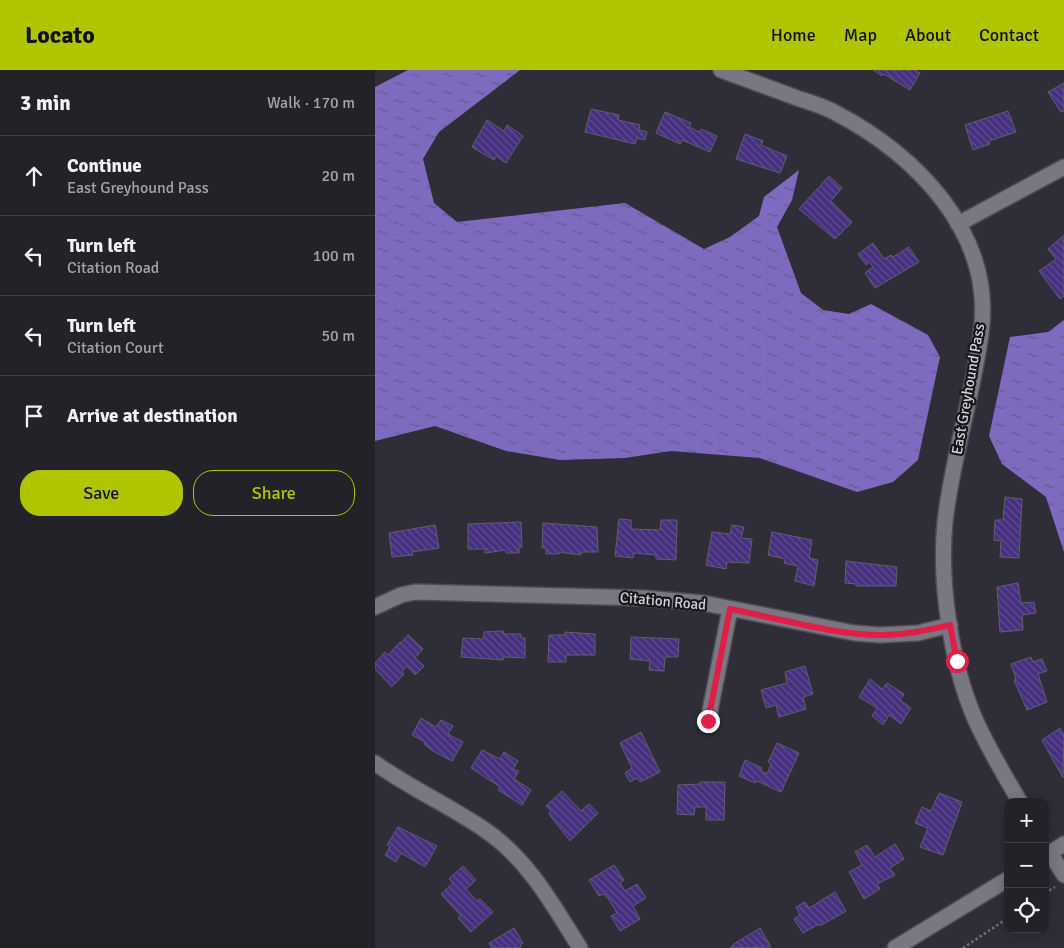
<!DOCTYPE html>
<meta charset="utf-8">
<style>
body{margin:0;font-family:Signika,sans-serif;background:#2b2a31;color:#f1f3f6}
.controls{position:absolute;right:15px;bottom:15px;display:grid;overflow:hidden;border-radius:10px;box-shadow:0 2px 12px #0003}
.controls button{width:45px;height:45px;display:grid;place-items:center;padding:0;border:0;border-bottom:1px solid #403f46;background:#232229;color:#f1f3f6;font:25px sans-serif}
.stop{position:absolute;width:15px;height:15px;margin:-11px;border:4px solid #e11d48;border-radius:50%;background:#fff}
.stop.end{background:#e11d48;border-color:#fff;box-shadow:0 1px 5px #0008}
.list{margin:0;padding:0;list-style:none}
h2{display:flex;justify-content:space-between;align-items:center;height:65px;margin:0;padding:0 20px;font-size:21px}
h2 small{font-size:16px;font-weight:400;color:#a3a4a8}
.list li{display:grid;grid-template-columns:32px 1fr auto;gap:15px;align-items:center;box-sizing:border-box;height:80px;padding:0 20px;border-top:1px solid #403f46}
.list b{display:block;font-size:19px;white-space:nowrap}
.list p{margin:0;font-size:16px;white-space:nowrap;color:#a3a4a8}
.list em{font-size:16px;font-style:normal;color:#a3a4a8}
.actions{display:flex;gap:10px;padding:15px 20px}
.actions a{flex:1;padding:11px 0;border:1px solid #b0c500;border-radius:20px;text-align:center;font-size:18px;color:#b0c500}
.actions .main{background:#b0c500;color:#111}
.icon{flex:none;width:28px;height:28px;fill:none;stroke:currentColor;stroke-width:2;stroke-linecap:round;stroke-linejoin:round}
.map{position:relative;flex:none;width:689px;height:878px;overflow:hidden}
header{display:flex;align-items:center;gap:30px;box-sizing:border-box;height:70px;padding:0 25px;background:#b0c500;color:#111}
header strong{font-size:24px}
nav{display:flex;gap:28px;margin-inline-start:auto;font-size:18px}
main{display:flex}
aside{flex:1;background:#232229}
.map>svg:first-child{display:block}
.water{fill:url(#water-ripples)}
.building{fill:url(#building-back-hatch);stroke:#615f6a}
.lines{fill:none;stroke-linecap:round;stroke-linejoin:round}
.minor-casing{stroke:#4c4a52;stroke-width:18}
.tertiary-casing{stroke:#4c4a52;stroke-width:18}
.path{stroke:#716f77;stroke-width:2.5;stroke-dasharray:2.5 2.5;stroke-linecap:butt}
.minor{stroke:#787782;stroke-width:15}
.tertiary{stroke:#787782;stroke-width:15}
.route{stroke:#e11d48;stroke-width:6}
.labels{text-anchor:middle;stroke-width:4.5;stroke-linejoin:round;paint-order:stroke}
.street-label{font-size:15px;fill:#d3d2d8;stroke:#17161a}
</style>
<header>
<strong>Locato</strong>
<nav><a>Home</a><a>Map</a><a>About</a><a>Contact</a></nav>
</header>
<main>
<aside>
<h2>3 min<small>Walk · 170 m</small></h2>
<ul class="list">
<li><svg class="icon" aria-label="ahead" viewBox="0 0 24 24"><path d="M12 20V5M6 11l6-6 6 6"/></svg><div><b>Continue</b><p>East Greyhound Pass</p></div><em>20 m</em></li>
<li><svg class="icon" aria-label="left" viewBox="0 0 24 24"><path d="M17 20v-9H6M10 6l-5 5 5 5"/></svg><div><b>Turn left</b><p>Citation Road</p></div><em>100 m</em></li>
<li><svg class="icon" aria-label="left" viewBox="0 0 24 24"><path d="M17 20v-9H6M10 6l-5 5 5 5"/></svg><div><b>Turn left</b><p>Citation Court</p></div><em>50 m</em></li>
<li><svg class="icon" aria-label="arrive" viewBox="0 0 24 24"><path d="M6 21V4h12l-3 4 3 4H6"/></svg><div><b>Arrive at destination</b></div></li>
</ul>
<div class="actions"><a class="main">Save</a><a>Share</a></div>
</aside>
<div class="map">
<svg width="689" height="878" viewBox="0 0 689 878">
<defs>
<pattern id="water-ripples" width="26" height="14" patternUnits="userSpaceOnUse" patternTransform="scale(1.25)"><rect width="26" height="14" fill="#7e6abf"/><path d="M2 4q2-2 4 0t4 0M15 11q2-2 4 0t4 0" fill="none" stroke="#65598d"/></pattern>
<pattern id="building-back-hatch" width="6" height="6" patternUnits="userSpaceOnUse" patternTransform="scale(1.25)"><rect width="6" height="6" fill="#462f7e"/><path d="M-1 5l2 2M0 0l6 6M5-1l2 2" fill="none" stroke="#604c90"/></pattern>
</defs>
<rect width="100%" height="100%" fill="#2f2d37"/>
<g class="water">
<path d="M33,0H145L64,62L48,89L59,133L82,152L250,133L329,179L355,167L384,146L389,127L424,100L417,130L402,157L426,223L448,240L474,244L496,234L553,265L565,287L543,390L518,412L482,422L385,388L296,381L250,388L185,390L131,381L60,356L0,371V17Z"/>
<path d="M689,250V482L671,427L627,394L614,366L635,267L673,262Z"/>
</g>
<g class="building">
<path d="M498,0H541L545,3L535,20L509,4L507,6Z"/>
<path d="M689,13V41L686,42L673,22Z"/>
<path d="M216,39L244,45L243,50L265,55L264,60L272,62L270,70L262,68L260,74L210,62Z"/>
<path d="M633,41L641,62L614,71L615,74L598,80L590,55Z"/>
<path d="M290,42L316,53L314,57L324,62L326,59L342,66L335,82L307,70L305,74L281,63Z"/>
<path d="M112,50L129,61L132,55L148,66L131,93L121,86L119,90L97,77Z"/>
<path d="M370,64L388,71L386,75L412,86L405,103L361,89Z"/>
<path d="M454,106L467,118L456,131L477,152L460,169L424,139Z"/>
<path d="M689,165V226L685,229L664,201L681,189L673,179Z"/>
<path d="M498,173L509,189L516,185L518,187L534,177L544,192L500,218L490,203L498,197L495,192L491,195L483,184Z"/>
<path d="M630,427L647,429L644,488L625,487L626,471L619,470L620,450H628Z"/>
<path d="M244,449L256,450V459L285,460L286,450H302L301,490L281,489V485L259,483L258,488L240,486Z"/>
<path d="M146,452L147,477H144V483H131V480L110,483V479H93V454Z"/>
<path d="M168,453L222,457L223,482H206V485L184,482V484H171V478H167Z"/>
<path d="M60,455L64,478L37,482L38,485L17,487L14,463Z"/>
<path d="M357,455L369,457L366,468L377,469L374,493L352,492L351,499L331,495L337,462L355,464Z"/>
<path d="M397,462L437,470L434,488L443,490L439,516L420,511L423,496L409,493L410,489L393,485Z"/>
<path d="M471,491L522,497L521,516H481V514L470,513Z"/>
<path d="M643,513L646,533L659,532L661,543L647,545L648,560L625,562L622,517Z"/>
<path d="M128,561L129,564H146V568H150V588L128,587V590L86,587L88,568L108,569L109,562Z"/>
<path d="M190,562L220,564V585H191V592H173L174,565H190Z"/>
<path d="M33,565L48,579L40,588L49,596L40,605L32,596L27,601L29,604L17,617L0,599V593L10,582L13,585L25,572L26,573Z"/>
<path d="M256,567L304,569L303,587H290L289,601L274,600L275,591L255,589Z"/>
<path d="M656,587L658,592L667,589L672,601L663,604L672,632L652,640L639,610L641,609L636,594Z"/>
<path d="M430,596L438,624L428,627L431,639L404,647L401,635L391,638L386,620L412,613L410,602Z"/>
<path d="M495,609L507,619L512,613L529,624L525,630L536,638L526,654L514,645L508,655L497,646L502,638L484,627Z"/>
<path d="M46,648L61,657L66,650L78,656L73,664L88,672L77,691L58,681L49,674L50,672L37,665Z"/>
<path d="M685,658L689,665L688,708L667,670Z"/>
<path d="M266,662L285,702L265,712L262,708L255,712L250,703L257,698L245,673Z"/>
<path d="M402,673L424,683L406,722L382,711L380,713L364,706L370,690L387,698L386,701L392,704L396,694L393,692Z"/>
<path d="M107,680L125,689L129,682L143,691L138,699L144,701L139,709L156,720L147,735L123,720L125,717L96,698Z"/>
<path d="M325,712H350L349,750H331V737H320L319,745L302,744L303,715L325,714Z"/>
<path d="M187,721L206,741L214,734L223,743L195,771L174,744L176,741L171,736Z"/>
<path d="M564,723L587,732L568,785L545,777L553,758L540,753L547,737L556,741Z"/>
<path d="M23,757L62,776L50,797L26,783L21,792L10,785L15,777L12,775Z"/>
<path d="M520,774L529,789L515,798L520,805L502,814L505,819L489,829L474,802L487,795L480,782L492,775L500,787Z"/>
<path d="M239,795L249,810L245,813L250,821L262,814L271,828L258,836L265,849L245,861L236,846L242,843L233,828L228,824L224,826L214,810Z"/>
<path d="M88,796L101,810L91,819L102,831L105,829L118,842L96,862L83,848L86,846L66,824L78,813L74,809Z"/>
<path d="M460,822L471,841L445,856L444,854L428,863L419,849L425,845L421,837L430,832L434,838Z"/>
<path d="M139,858L148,873L145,876L146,878H117L114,873Z"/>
<path d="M385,858L396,877L355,878L359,874Z"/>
</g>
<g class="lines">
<g class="minor-casing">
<g id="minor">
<path d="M583,154L689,97"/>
<path d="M0,537L26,525L40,522L269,528L328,533L479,563L505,565L543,563L575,555"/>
<path d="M333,651L355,539"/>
<path d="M0,693C35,718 75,736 110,760C153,789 178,835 205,878"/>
<path d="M675,783L689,805"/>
</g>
</g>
<g class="tertiary-casing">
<g id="tertiary">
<path d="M346,0C371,9 397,19 422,28C434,32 448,36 459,42C540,84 620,163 606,263C598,326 577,388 570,452C564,513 576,593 600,649C613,678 629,705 645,732"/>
<path d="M670,786L689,774"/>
<path d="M520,878L633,809"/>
</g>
</g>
<g class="path">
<path d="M670,823L680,817"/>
<path d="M588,878L633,848"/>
</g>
<use href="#minor" class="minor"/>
<use href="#tertiary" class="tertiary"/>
</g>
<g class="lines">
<path class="route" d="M333,651L355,539C403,548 459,565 507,565C531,565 552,560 575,555L582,591"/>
</g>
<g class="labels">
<g class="street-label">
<text transform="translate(593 319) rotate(-80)" y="5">East Greyhound Pass</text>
<text transform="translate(288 531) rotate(5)" y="5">Citation Road</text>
</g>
</g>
</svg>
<div class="controls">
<button>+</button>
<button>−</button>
<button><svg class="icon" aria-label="locate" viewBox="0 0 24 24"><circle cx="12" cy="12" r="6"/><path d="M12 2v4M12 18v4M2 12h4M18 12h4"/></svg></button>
</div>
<div class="stop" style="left:582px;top:591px"></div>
<div class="stop end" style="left:333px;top:651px"></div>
</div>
</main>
